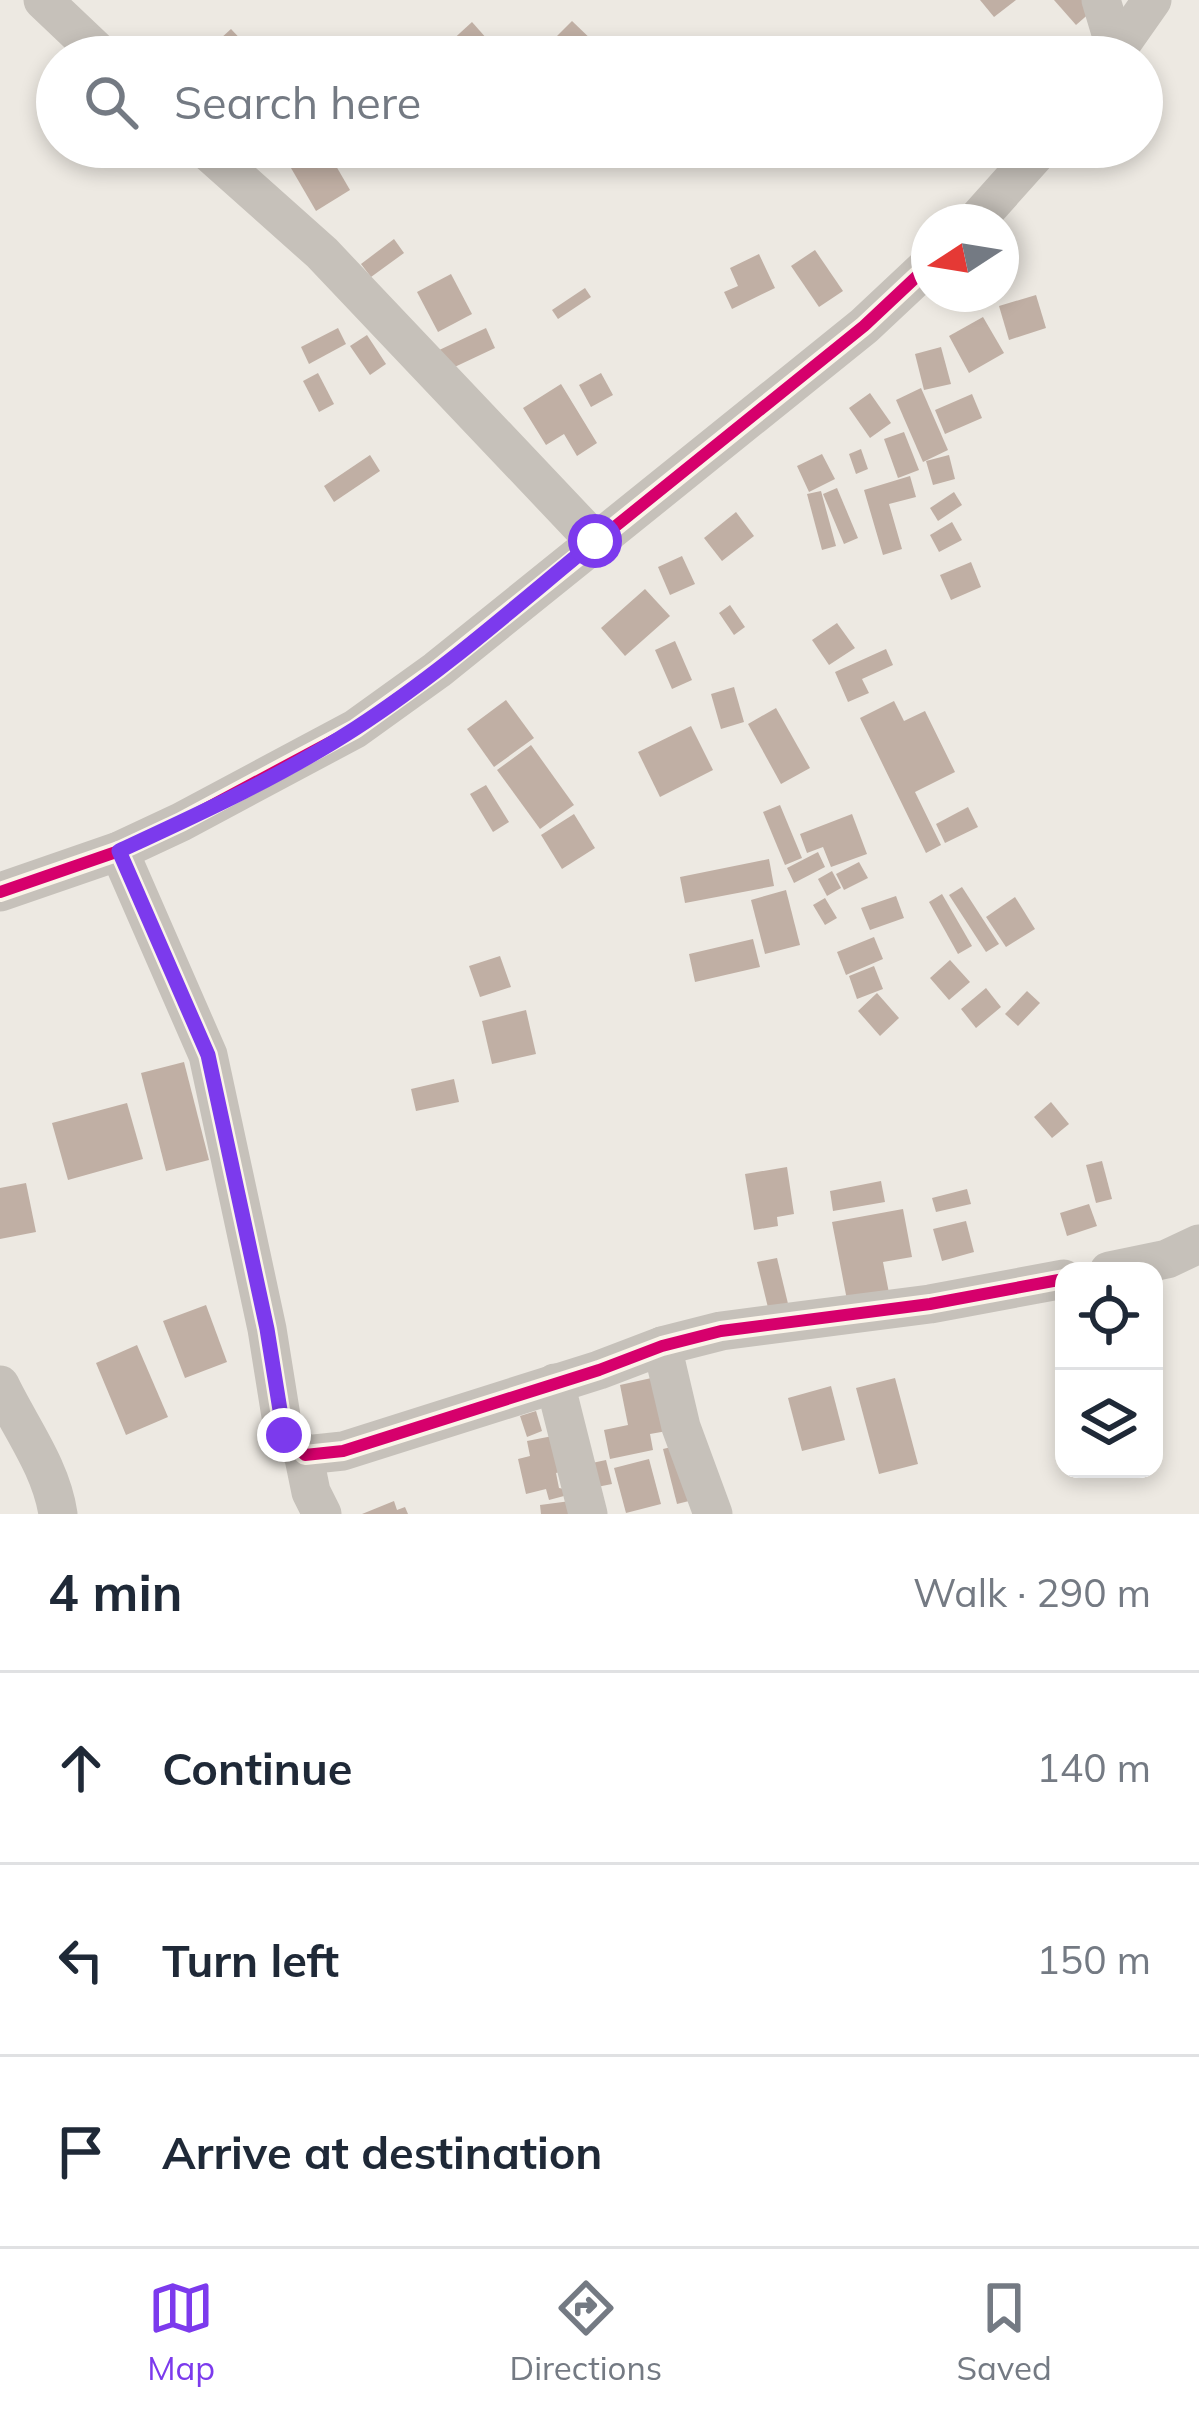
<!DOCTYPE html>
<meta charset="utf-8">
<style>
body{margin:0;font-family:Mulish,sans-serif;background:#f2f2f3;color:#1f2937}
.controls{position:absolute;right:36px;bottom:36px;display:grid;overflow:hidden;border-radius:24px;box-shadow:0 6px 18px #0003}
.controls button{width:108px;height:108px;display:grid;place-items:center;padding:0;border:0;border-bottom:3px solid #e0e1e3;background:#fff;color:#1f2937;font:60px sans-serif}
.compass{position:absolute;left:911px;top:204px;width:108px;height:108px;border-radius:50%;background:#fff;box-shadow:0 6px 18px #0003;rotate:258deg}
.stop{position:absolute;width:36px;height:36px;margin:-27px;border:9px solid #7c3aed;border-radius:50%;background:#fff}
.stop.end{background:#7c3aed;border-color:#fff;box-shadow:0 3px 12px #0008}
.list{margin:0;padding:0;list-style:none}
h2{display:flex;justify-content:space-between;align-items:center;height:156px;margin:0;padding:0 48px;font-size:51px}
h2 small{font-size:39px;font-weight:400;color:#747a83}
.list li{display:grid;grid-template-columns:78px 1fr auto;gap:36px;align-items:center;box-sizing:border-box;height:192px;padding:0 48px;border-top:3px solid #e0e1e3}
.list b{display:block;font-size:45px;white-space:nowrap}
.list em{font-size:39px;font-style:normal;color:#747a83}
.icon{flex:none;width:66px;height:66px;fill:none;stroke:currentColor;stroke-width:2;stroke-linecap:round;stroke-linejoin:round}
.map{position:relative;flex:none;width:1199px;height:1514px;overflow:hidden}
.search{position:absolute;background:#fff;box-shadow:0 6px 18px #0003;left:36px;right:36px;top:36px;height:132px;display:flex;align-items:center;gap:30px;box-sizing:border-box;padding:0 42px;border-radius:66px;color:#747a83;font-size:45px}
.sheet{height:732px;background:#fff}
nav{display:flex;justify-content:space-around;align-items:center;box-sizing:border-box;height:168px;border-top:3px solid #e0e1e3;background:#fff;font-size:33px;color:#747a83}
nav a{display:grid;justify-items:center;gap:6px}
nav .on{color:#7c3aed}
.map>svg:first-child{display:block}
.building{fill:#c0afa4}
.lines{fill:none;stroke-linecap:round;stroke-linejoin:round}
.minor{stroke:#c6c1ba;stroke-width:39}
.cycleway-casing{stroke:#faf4e9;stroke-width:20}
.cycleway{stroke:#d6006c;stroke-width:12}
.route{stroke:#7c3aed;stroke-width:15}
</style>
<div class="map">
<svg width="1199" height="1514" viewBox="0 0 1199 1514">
<rect width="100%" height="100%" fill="#ede9e2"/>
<g class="building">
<path d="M980,0H1016L994,17Z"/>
<path d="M1054,0H1097L1100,4L1076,25Z"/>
<path d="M572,21L597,45L586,57H565L550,43Z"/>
<path d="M472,22L503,57H460L448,44Z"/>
<path d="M231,29L248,47L237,57H214L208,50Z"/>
<path d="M1034,41L1051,57H1019Z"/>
<path d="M325,147L350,190L316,211L291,168Z"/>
<path d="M394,239L404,253L371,277L361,264Z"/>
<path d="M815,250L843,291L819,307L791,266Z"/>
<path d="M759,254L775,288L732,309L724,292L738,286L730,268Z"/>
<path d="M451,274L472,314L438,332L417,292Z"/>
<path d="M585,288L591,297L558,319L552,310Z"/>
<path d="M1036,295L1046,328L1009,340L999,306Z"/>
<path d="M983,317L1004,353L969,373L949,336Z"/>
<path d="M338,328L346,344L309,364L301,347Z"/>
<path d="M486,328L495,348L444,372L435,352Z"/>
<path d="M367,335L386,364L370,375L350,346Z"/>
<path d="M941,347L951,384L924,390L915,354Z"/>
<path d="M318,373L334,404L319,412L303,381Z"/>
<path d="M601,373L613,395L591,407L579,385Z"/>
<path d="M561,384L597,443L577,456L564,434L546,445L523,408Z"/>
<path d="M921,388L948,450L923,462L896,400Z"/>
<path d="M870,393L891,423L870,438L849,408Z"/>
<path d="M972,394L982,418L945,434L935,410Z"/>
<path d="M904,432L919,470L898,478L884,439Z"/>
<path d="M861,449L868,469L856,474L849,454Z"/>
<path d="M822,454L835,479L809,492L797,466Z"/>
<path d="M370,455L380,471L334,502L324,486Z"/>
<path d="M949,455L955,479L933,485L926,461Z"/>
<path d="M910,476L916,497L889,504L902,549L883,555L864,490Z"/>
<path d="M837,488L858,538L844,544L823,494Z"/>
<path d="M821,491L836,546L822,550L807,494Z"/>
<path d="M954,492L962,505L938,521L930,508Z"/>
<path d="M736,512L754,536L722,561L704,538Z"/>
<path d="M952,522L962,540L939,552L930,535Z"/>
<path d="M682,556L695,584L670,595L658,567Z"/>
<path d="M971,562L981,587L951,600L940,575Z"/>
<path d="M645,589L670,616L625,656L601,628Z"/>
<path d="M730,605L745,627L734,635L719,613Z"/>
<path d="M837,623L855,648L829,665L812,640Z"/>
<path d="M675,641L692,680L672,689L655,650Z"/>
<path d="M886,649L893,665L862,679L869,693L848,702L835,672Z"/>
<path d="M734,687L744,722L721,729L711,694Z"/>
<path d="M506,700L534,738L494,767L467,729Z"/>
<path d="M894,701L904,721L925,711L955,772L915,792L941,845L926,853L860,718Z"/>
<path d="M776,708L810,768L781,784L748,724Z"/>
<path d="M691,726L713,770L660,797L638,752Z"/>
<path d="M531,745L574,805L540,829L497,770Z"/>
<path d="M486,785L509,822L493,832L470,794Z"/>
<path d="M780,805L802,858L785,865L763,812Z"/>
<path d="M968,807L978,827L945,843L936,824Z"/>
<path d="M574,814L595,848L562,869L541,835Z"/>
<path d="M852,814L867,854L831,867L823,847L807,853L800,834Z"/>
<path d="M818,852L825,867L794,883L787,868Z"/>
<path d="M769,859L774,886L685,903L680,877Z"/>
<path d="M859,862L868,878L844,890L836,874Z"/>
<path d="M832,871L841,888L827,896L818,879Z"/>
<path d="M962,887L999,944L986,952L949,895Z"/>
<path d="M786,890L800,945L765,954L751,900Z"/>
<path d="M942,894L972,946L958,954L929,902Z"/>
<path d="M896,896L904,918L870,930L861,908Z"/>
<path d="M1015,897L1035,929L1006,947L986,917Z"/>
<path d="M825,898L837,918L825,925L813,905Z"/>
<path d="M874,937L883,959L846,975L837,952Z"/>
<path d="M753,939L760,967L695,982L689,954Z"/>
<path d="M500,956L511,987L480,997L469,966Z"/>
<path d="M950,960L970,982L949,1000L930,978Z"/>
<path d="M874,966L883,989L857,999L849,976Z"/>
<path d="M986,988L1001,1007L976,1028L961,1009Z"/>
<path d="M1027,991L1040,1003L1018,1026L1005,1014Z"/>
<path d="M877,993L899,1018L880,1036L858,1011Z"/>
<path d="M526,1010L536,1054L492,1064L482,1021Z"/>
<path d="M184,1062L209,1160L166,1171L141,1073Z"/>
<path d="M454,1079L459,1102L416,1111L411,1089Z"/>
<path d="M1051,1102L1069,1124L1052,1138L1034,1117Z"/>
<path d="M127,1103L143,1159L68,1180L52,1123Z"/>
<path d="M1102,1161L1112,1199L1096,1203L1086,1165Z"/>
<path d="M787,1167L794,1214L777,1217L778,1226L754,1230L745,1174Z"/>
<path d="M881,1181L885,1202L833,1211L830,1191Z"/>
<path d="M26,1183L36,1232L0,1239V1188Z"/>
<path d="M967,1189L971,1204L936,1212L932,1198Z"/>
<path d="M1089,1204L1097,1226L1067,1236L1060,1213Z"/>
<path d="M903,1209L912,1257L883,1262L889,1293L847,1300L832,1222Z"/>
<path d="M966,1221L974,1252L942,1261L933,1229Z"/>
<path d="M777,1258L790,1312L770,1316L757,1262Z"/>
<path d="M206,1305L227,1362L185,1378L163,1321Z"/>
<path d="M137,1345L168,1417L126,1435L96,1363Z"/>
<path d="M656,1377L667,1431L650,1434L653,1450L610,1459L604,1430L628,1425L620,1385Z"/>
<path d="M895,1378L918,1464L879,1474L856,1388Z"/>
<path d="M831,1386L845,1440L802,1451L788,1398Z"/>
<path d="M536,1411L542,1431L527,1437L520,1416Z"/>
<path d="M563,1434L571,1469L556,1473L559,1488L579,1492L549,1500L546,1489L526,1494L518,1459L530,1456L527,1441Z"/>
<path d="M683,1444L697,1499L677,1504L663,1449Z"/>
<path d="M649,1459L661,1504L626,1513L614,1468Z"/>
<path d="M606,1460L612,1484L597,1487L592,1463Z"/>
<path d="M578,1500L579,1514H541L540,1505Z"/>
<path d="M394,1501L397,1510L405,1507L408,1514H362Z"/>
</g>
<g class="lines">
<g class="minor">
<path d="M43,0L103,57"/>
<path d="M1101,0L1116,50"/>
<path d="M1112,57L1152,0"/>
<path d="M203,147L322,253L595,541"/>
<path d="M975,222L1042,147"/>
<path d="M119,851L208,1055L267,1329L284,1435L305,1455L343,1451L599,1370L662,1346L721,1331L930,1304L1064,1279"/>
<path d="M0,892L119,851L181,822L355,729L437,670L864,326L929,265"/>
<path d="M1109,1271L1167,1259L1199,1244"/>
<path d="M662,1346L681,1427L713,1514"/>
<path d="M555,1383L588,1514"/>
<path d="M0,1385C20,1427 51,1467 58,1514"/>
<path d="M303,1453L311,1492L322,1514"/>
</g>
<g class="cycleway-casing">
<g id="cycleway">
<path d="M119,851L208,1055L267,1329L284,1435L305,1455L343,1451L599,1370L662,1346L721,1331L930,1304L1064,1279"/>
<path d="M0,892L119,851L181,822L355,729L437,670L864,326L929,265"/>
</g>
</g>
<use href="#cycleway" class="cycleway"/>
</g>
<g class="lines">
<path class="route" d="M284,1435L267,1329L208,1055L119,851C199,814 282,776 356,728C441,673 517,605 595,541"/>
</g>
</svg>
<div class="controls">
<button><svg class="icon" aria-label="locate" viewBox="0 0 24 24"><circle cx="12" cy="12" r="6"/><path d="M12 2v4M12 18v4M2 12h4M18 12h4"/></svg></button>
<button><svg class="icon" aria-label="layers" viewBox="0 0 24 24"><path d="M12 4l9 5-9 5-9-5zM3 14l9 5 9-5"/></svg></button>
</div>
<svg class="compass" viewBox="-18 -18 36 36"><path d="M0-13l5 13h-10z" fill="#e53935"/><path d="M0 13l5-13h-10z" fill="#747a83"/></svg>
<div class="stop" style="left:595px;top:541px"></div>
<div class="stop end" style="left:284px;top:1435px"></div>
<div class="search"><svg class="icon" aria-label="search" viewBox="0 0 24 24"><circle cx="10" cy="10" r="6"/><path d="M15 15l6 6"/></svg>Search here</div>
</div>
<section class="sheet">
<h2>4 min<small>Walk · 290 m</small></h2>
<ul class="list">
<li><svg class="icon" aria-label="ahead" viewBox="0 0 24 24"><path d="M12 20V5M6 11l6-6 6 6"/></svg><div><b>Continue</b></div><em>140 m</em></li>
<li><svg class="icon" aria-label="left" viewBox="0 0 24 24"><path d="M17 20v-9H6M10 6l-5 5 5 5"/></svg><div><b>Turn left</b></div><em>150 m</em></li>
<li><svg class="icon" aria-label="arrive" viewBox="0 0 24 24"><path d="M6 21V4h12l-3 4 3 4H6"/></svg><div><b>Arrive at destination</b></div></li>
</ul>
</section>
<nav>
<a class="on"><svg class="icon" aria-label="map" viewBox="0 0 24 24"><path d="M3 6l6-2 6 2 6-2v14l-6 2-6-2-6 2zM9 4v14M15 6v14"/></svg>Map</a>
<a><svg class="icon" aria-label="directions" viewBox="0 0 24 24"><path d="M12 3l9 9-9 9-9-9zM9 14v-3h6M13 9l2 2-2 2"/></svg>Directions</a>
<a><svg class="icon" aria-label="saved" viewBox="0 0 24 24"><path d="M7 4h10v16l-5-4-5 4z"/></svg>Saved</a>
</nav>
